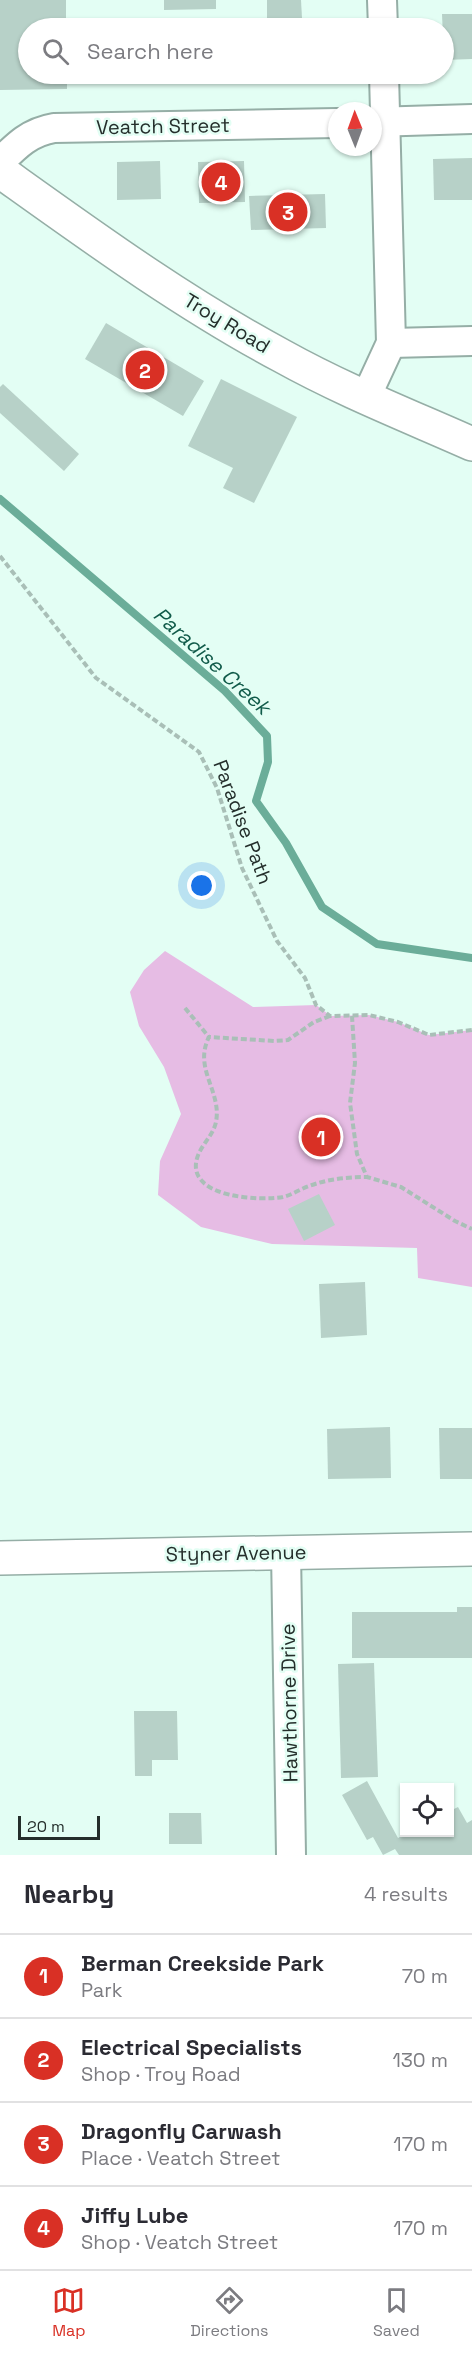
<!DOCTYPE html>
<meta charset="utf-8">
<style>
body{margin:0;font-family:"Space Grotesk",sans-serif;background:#f2f2f3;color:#2b2b33}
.controls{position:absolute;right:18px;bottom:18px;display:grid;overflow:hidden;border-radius:0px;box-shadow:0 2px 4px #0004}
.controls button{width:54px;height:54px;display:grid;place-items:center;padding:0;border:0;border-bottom:2px solid #e1e1e2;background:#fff;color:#2b2b33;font:30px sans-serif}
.compass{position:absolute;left:328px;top:102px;width:54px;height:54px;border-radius:50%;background:#fff;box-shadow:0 2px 4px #0004;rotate:359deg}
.scale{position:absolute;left:18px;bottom:15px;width:82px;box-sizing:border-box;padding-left:6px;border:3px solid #242e2b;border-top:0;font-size:16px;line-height:21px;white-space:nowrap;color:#242e2b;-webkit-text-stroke:4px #e3fef4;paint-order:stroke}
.you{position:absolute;left:202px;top:886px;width:21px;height:21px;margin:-15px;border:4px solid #fff;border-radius:50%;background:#1a73e8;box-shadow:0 0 0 9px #1a73e833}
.badge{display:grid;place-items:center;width:39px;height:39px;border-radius:50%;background:#d93025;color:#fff;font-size:20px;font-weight:700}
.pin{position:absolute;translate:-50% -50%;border:3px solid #fff;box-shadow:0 2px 6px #0006}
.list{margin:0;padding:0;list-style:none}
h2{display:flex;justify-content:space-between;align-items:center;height:78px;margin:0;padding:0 24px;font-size:26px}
h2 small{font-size:20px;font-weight:400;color:#7c7c81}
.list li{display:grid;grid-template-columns:39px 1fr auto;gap:18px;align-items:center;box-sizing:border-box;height:84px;padding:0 24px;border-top:2px solid #e1e1e2}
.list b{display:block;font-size:22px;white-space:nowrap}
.list p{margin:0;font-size:20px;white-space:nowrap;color:#7c7c81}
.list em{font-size:20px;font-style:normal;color:#7c7c81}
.icon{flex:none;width:33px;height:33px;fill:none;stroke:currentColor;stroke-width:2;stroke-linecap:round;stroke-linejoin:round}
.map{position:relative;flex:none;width:472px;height:1855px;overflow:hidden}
.search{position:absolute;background:#fff;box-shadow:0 2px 4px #0004;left:18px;right:18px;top:18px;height:66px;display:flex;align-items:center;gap:15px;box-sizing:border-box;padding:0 21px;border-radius:33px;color:#7c7c81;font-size:22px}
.sheet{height:414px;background:#fff}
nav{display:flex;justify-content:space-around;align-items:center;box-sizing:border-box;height:84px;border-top:2px solid #e1e1e2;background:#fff;font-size:16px;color:#7c7c81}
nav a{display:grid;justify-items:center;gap:3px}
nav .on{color:#d93025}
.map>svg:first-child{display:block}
.green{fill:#e6bce4}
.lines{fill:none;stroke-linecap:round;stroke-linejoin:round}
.stream{stroke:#6bad99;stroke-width:8}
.building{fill:#b7d1c8}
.street-casing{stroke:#95aea6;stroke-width:32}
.secondary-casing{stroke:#95aea6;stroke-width:36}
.path{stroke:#a9bfb7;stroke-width:4;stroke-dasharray:6 3;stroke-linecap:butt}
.street{stroke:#fff;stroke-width:28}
.secondary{stroke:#fff;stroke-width:33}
.labels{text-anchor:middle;stroke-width:5;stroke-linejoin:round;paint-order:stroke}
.street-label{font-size:20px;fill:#242e2b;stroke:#e3fef4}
.water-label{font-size:21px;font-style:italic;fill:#115b4a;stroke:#e3fef4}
</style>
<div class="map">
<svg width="472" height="1855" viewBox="0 0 472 1855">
<rect width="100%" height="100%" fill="#e3fef4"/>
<path class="green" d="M165,951L253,1007L316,1005L331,1016L369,1015L398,1022L429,1035L472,1030V1287L418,1278L417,1248L272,1244L201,1227L158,1195L160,1161L181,1114L164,1067L139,1026L130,992L144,970Z"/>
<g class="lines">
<path class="stream" d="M0,499L225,691L267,736L268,762L256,801L286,843L322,907L377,944L472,958"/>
</g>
<g class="building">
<path d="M0,0H66V28H28V74H67V89L0,90Z"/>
<path d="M164,0H216V9L164,10Z"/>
<path d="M267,0H301L302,18L267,19Z"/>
<path d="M442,14H472V59L444,60Z"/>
<path d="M472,158V200H434L433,159Z"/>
<path d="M160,161L161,199L117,200V162Z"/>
<path d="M244,161L245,202L199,203L198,162Z"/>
<path d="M325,194L326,228L251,230L249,196Z"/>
<path d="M106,323L204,381L183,416L85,359Z"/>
<path d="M221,379L297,417L254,503L223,488L233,468L188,446Z"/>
<path d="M3,384L79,454L64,471L0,413V387Z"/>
<path d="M319,1194L335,1225L304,1241L288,1209Z"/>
<path d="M365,1282L367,1335L321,1338L319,1284Z"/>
<path d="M390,1427L391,1478L328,1479L327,1429Z"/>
<path d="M439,1428H472V1479H440Z"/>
<path d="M457,1607H472V1658H352V1612H457Z"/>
<path d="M374,1663L378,1777L341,1778L338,1664Z"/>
<path d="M134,1711H177L178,1760H152V1776H135Z"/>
<path d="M367,1781L398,1838L409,1832H450V1811L458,1807L467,1823L472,1820V1855H399L395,1849L383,1855L373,1837L367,1840L342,1795Z"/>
<path d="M169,1813H201L202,1844H169Z"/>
</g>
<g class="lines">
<g class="street-casing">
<g id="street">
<path d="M382,0L383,28"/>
<path d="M373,122L472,119"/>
<path d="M0,162C17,145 30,132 54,128L337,123"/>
<path d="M391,343L472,341"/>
<path d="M366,397L391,343L384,74"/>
<path d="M286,1552L291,1855"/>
</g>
</g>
<g class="secondary-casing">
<g id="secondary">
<path d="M0,171C91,236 183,303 282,356C343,390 409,416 472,444"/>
<path d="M0,1558L472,1549"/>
</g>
</g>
<g class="path">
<path d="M0,556L96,678L199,752L217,788L242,868L277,941L305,978L316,1005L330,1016L369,1015L398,1022L429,1035L472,1030"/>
<path d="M185,1008L209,1037"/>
<path d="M330,1016L314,1022L288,1040L275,1041L209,1037C193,1069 222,1091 216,1122C213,1137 198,1147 196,1163C192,1198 260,1201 283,1197C292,1195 300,1189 309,1186C328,1179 347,1177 367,1177"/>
<path d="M352,1016L355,1063L350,1103L357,1154L367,1177L401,1187L455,1221L472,1229"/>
</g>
<use href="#street" class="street"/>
<use href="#secondary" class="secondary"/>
</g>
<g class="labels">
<g class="street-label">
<text transform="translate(163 126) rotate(-1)" y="7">Veatch Street</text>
<text transform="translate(227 323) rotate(31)" y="7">Troy Road</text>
<text transform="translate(243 822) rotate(69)" y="7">Paradise Path</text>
<text transform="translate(236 1553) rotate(-1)" y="7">Styner Avenue</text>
<text transform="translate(289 1703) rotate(-91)" y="7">Hawthorne Drive</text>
</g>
<g class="water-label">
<text transform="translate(212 661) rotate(42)" y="7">Paradise Creek</text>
</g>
</g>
</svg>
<div class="controls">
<button><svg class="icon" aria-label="locate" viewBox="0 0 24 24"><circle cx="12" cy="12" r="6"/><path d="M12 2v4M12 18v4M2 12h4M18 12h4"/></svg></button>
</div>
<svg class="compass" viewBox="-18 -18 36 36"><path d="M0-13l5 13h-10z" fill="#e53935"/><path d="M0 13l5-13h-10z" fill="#7c7c81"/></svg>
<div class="scale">20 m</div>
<div class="you"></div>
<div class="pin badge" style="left:321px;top:1137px">1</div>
<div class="pin badge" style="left:145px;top:370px">2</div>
<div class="pin badge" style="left:288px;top:212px">3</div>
<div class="pin badge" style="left:221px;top:182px">4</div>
<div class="search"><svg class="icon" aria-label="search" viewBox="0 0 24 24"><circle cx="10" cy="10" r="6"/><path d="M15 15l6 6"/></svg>Search here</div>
</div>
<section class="sheet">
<h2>Nearby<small>4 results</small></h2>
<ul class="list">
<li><span class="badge">1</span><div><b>Berman Creekside Park</b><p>Park</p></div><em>70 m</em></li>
<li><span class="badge">2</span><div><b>Electrical Specialists</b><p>Shop · Troy Road</p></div><em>130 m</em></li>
<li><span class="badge">3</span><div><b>Dragonfly Carwash</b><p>Place · Veatch Street</p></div><em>170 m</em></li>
<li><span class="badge">4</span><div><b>Jiffy Lube</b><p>Shop · Veatch Street</p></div><em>170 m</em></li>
</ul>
</section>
<nav>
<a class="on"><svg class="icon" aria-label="map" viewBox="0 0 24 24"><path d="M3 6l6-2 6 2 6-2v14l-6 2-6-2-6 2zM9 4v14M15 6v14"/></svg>Map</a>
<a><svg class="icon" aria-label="directions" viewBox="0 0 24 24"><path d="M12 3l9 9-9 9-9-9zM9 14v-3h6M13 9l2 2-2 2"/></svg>Directions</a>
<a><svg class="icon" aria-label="saved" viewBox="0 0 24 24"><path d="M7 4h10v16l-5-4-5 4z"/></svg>Saved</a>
</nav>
